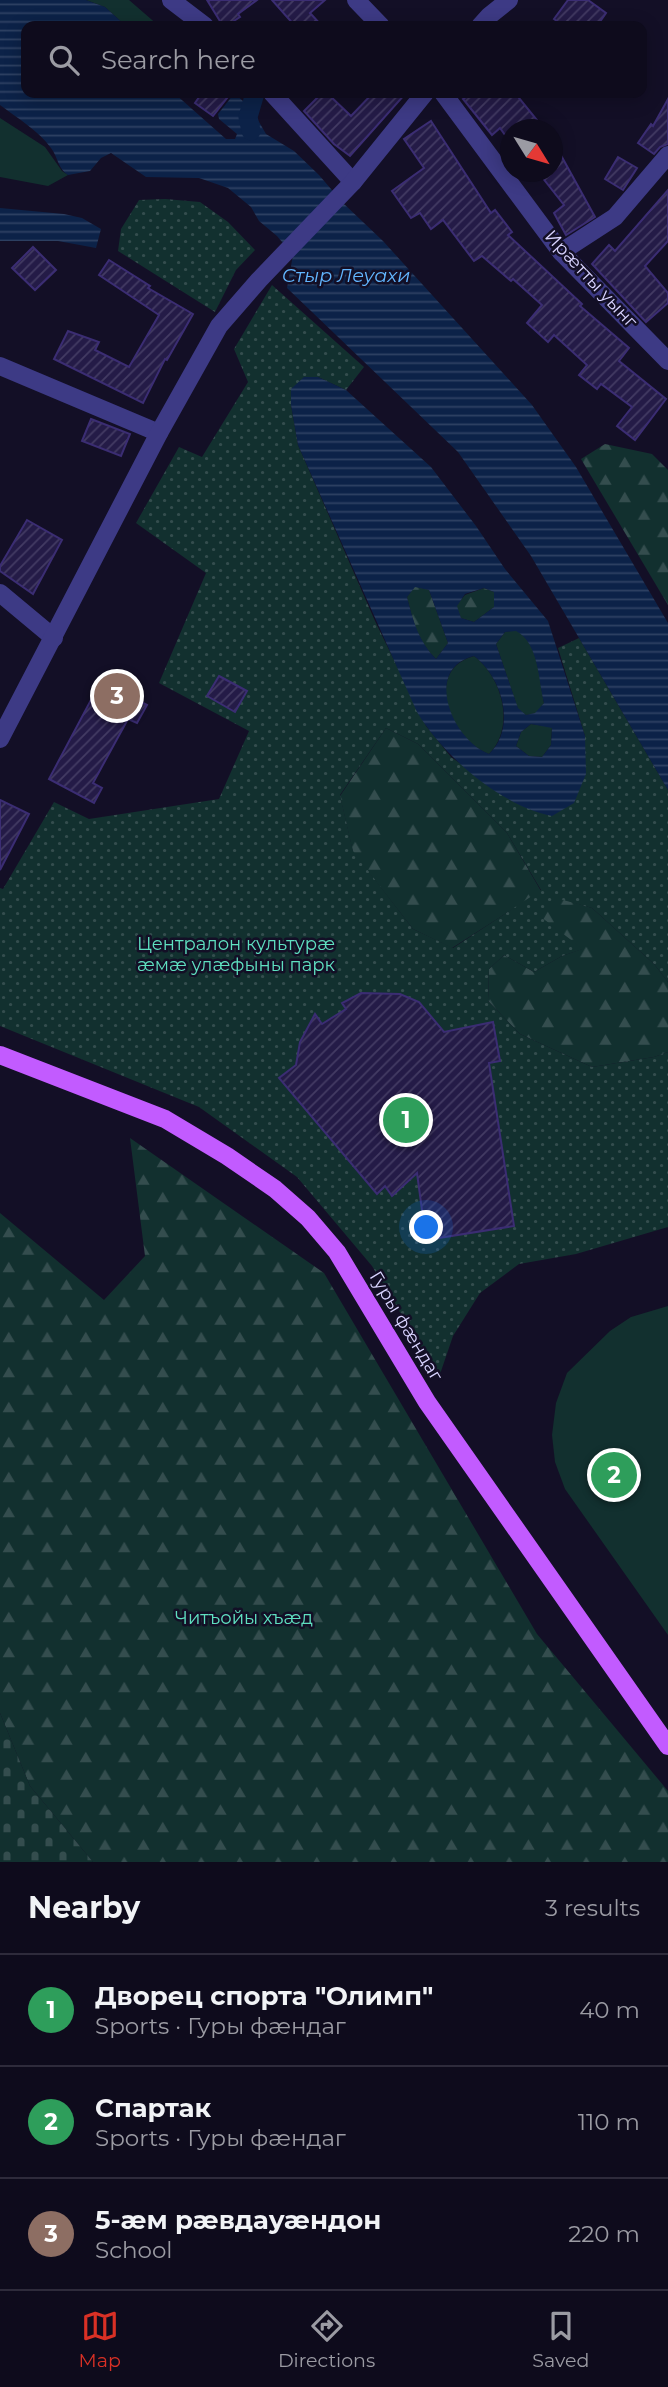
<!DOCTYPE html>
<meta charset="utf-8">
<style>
body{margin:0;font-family:Montserrat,sans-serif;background:#171425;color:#f1f3f6}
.compass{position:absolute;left:500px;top:119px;width:63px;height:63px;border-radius:50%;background:#0e0b1c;box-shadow:0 4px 18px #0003;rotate:127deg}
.you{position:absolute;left:427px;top:1228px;width:24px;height:24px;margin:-18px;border:5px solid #fff;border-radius:50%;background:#1a73e8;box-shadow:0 0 0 10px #1a73e833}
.badge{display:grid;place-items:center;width:46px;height:46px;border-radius:50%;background:#d93025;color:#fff;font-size:23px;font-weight:700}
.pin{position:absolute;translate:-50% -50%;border:4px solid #fff;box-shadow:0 2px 7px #0006}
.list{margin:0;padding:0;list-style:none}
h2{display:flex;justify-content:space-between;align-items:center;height:91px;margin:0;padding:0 28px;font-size:30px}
h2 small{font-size:23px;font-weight:400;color:#9b9ba3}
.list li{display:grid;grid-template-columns:46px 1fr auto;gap:21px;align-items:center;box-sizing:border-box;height:112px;padding:0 28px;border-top:2px solid #2e2b3b}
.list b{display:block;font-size:26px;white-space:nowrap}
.list p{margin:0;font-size:23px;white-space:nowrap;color:#9b9ba3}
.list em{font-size:23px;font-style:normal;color:#9b9ba3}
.icon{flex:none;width:38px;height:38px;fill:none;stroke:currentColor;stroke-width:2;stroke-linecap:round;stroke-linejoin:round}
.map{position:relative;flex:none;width:668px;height:1862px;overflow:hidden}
.search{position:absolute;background:#0e0b1c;box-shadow:0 4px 18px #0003;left:21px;right:21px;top:21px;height:77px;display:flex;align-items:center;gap:18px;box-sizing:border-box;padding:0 24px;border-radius:14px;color:#9b9ba3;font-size:26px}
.sheet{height:427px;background:#0e0b1c}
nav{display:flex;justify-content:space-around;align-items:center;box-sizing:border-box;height:98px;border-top:2px solid #2e2b3b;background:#0e0b1c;font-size:19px;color:#9b9ba3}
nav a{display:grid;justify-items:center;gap:4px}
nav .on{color:#d93025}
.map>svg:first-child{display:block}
.grass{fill:#12302f}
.forest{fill:url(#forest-firs)}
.cemetery{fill:url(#cemetery-stones)}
.park{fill:url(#park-dots);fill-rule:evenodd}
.water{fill:url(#water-rules);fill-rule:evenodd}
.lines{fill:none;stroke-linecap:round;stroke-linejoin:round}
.canal{stroke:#0c2248;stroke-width:19}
.building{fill:url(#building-hatch);stroke:#3b2d73;stroke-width:2}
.minor{stroke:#3d3a85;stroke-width:18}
.major{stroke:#c25bff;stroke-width:18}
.labels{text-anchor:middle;stroke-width:5;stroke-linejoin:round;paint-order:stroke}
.street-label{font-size:18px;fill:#d9d4ff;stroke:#130f26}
.park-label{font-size:18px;fill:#5fe0c0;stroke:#130f26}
.water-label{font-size:19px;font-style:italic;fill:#62b6ff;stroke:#130f26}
</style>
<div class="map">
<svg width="668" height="1862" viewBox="0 0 668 1862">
<defs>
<pattern id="forest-firs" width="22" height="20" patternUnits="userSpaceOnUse" patternTransform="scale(1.75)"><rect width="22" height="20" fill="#12302f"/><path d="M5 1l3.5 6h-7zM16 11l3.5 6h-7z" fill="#344d4e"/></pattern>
<pattern id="cemetery-stones" width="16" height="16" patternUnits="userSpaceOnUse" patternTransform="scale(1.75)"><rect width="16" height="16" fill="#12302f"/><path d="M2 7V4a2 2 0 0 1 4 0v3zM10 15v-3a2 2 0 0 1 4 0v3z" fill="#344d4e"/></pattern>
<pattern id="park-dots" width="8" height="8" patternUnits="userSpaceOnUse" patternTransform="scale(1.75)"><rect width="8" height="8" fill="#12302f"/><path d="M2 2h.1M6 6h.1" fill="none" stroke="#344d4e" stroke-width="1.8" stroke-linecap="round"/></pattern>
<pattern id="water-rules" width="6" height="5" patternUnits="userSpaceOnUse" patternTransform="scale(1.75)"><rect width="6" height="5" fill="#0c2248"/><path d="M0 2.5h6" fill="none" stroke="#2f4163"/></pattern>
<pattern id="building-hatch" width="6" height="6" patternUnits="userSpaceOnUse" patternTransform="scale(1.75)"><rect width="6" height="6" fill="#241b47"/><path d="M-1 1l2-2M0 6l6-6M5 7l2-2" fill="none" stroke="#433b63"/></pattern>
</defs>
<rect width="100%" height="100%" fill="#130f26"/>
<g class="grass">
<path d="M86,0H129L159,26H126L105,7Z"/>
<path d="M0,118L45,147L62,171L68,175L48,186L0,177Z"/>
<path d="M516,630C539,643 539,679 544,703L536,713L526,715L518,709L496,644L505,632Z"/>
<path d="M474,656C502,677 516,727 489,754C453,741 421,671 474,656Z"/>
<path d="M531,724L552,727L551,745L542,757L529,756L516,746L521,732Z"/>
<path d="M668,1306V1635L565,1489L555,1462L552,1435L556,1403L567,1373L610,1331L631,1317Z"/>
</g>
<g class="forest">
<path d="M605,444L652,454L668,470V605L581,459Z"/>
<path d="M415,586L429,590L448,643L436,659C418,641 413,622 407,597Z"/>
<path d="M484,588L494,592V607L474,622L461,618L456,606L465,595Z"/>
<path d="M386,728L418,744L507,833L541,891L452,948L413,929L353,852L340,796Z"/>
<path d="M556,897L592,908L654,964L668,982V1052L654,1057L592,1067L520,1034L488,1001L489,969L504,955L534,972L562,956L582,949L540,917Z"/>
<path d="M130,1138L324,1273L537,1634L668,1791V1862H93L30,1786L0,1713V1213L104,1300L145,1256Z"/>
</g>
<path class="cemetery" d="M0,1713L30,1786L93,1862H0Z"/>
<g class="park">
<path d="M165,199L200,202L228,222L255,250L236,270L215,312L118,251L121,229L139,200Z"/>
<path d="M272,285L364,367L346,390L318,377L291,405L298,445L375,621L426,726L451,757L515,802L585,736L558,648L579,638L668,790V982L654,964L592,908L556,898L541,917L583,949L562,956L534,972L504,955L489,969L488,1001L520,1034L592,1067L654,1057L668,1052V1227L576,1254L519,1264L480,1293L453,1336L439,1377L372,1266L297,1177L199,1107L0,1026V888L3,889L54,802L89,819L219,799L249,731L159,683L206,573L136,523L179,447L202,457L248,382L234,349ZM386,728L418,744L507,833L541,890L453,948L413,929L353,851L340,795Z"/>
</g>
<g class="water">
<path d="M0,0H86L105,7L126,26H26V93H174L226,139H235L237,134L219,119L218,114L233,95L235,94L251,108L266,134L294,151L319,175L343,203L383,241L532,405L576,467L668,623V790L531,556L458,452L287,288L293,255L277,236L259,221L251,207L228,188L199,178L146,177L111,153L101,158L90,171L68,175C58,169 58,157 51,148C38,130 17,118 0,105Z"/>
<path d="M0,208L64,214L82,218L101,229L96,248L58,241H0Z"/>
<path d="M304,377H318L346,390L431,467L476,526L505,569L548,621L585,736L586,774L574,803L552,816C500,805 444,757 417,712L298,445L291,405V389ZM415,587L429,590L448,643L436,659C419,642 413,621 407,597ZM484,588L494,592V607L474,622L461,618L457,606L465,594ZM516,631C539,643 538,679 544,703L535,713L526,715L518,708L496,644L505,632ZM474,656C502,677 517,727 489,754C453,741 422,669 474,656ZM531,724L552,728L551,745L542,757L529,756L516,746L521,732Z"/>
</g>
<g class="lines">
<path class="canal" d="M251,131L248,117L255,93"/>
</g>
<g class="building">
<path d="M207,0H257L238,14L240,17L226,26H223Z"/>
<path d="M272,0H325L310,13L322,26H295Z"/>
<path d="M568,0H588L606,13L597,26H564L554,19Z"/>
<path d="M202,93H231L213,116L195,103Z"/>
<path d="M322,93H327L351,116L373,93H406L350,156L334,144L304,111Z"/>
<path d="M473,93H515L545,130H510V142L500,128L492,135L463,99Z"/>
<path d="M668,99V144L660,147L654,154L638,143L651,124L653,126Z"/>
<path d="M431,121L491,213L495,210L512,232L508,235L582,304L580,306L629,348L619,361L666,399L635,440L617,426L632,407L601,384L597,389L579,375L587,365L554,335L548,342L527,323L542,305L513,279L511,281L482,256L474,261L443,220L431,229L420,213L411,218L392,191L424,168L404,139Z"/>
<path d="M552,139L595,217L566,235L554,213L564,205L538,172H552Z"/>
<path d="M618,157L637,168L623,190L605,179Z"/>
<path d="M668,190V241L645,266L668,293V303L646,322L592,264L609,245L615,251Z"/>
<path d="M33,247L56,270L35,290L12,268Z"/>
<path d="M109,260L150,286L148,288L193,314L167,360L165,359L143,403L54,359L68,331L99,342L95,350L129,367L159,315L99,275Z"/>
<path d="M91,419L130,434L121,456L82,441Z"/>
<path d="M27,520L62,540L33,594L0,571V566Z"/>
<path d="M219,676L247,691L235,712L207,696Z"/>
<path d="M101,681L147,705L137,723L128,719L93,783L102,788L94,803L49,779Z"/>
<path d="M0,800L29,814L0,870Z"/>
<path d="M361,993L400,994L419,1002L444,1032L493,1022L500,1061L489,1063L514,1226L426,1240L417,1173L392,1196L385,1186L377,1194L279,1078L296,1065L300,1042L315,1014L322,1024L346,1009L342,1003Z"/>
</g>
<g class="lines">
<g class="minor">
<path d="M171,0L205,26"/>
<path d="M356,0L381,26"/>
<path d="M480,26L489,16L509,0"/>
<path d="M272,93L353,182"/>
<path d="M443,93L561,252L668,361"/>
<path d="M561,252L615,217L668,155"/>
<path d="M0,366L159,433"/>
<path d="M0,593L54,638"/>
<path d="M0,739L159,433L219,326L259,280L353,182L425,93"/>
</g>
<path class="major" d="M0,1055L165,1119L227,1156L275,1189L308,1218L337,1252L427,1402L668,1746"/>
</g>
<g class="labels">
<g class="street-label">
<text transform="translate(591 279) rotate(47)" y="6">Ирæтты уынг</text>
<text transform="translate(406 1326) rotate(59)" y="6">Гуры фӕндаг</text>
</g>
<g class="park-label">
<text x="236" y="950">Централон культурæ<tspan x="236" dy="21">æмæ улæфыны парк</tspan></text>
<text x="244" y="1624">Читъойы хъæд</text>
</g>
<g class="water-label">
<text x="346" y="282">Стыр Леуахи</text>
</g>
</g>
</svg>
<svg class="compass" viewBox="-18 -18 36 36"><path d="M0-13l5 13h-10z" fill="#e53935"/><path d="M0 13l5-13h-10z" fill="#9b9ba3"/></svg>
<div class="you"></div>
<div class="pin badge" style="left:406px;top:1120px;background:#2e9e5b">1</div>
<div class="pin badge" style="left:614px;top:1475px;background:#2e9e5b">2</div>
<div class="pin badge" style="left:117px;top:696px;background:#8d6e63">3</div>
<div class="search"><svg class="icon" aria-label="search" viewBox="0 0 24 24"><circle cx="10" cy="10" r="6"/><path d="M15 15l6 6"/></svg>Search here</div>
</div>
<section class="sheet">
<h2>Nearby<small>3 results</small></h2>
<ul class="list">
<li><span class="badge" style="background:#2e9e5b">1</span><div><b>Дворец спорта &quot;Олимп&quot;</b><p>Sports · Гуры фӕндаг</p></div><em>40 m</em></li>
<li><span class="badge" style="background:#2e9e5b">2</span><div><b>Спартак</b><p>Sports · Гуры фӕндаг</p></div><em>110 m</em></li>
<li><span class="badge" style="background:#8d6e63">3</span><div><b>5-æм рӕвдауӕндон</b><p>School</p></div><em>220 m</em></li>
</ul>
</section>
<nav>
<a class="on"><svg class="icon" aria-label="map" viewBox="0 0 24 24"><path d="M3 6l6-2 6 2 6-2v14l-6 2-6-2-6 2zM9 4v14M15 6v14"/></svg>Map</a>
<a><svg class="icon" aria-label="directions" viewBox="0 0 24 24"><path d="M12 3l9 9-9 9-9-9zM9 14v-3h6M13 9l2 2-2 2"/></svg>Directions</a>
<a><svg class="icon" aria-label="saved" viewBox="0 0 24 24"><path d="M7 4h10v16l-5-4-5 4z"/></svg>Saved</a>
</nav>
